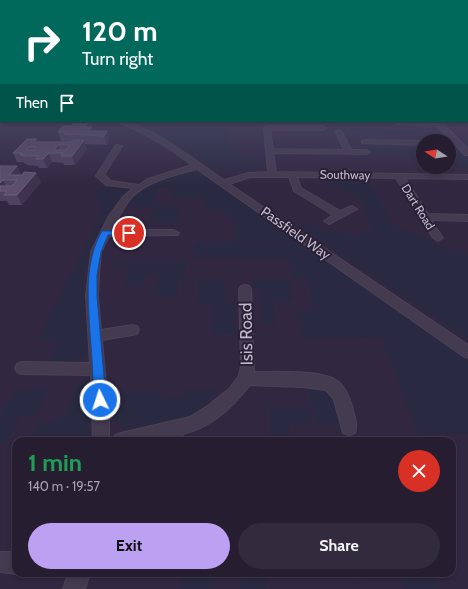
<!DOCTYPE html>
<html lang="en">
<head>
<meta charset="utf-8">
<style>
	body { margin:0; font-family:Cabin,sans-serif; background:#322a3d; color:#f1f3f6; height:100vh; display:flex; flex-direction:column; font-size:15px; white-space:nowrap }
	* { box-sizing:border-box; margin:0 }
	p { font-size:13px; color:#a4a2ab }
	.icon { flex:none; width:22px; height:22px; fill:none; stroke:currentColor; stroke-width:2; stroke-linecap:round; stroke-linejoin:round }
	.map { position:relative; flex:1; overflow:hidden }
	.details { position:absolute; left:12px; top:437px; width:444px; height:140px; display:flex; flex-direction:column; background:#261d31; border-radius:12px; box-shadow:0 2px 6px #0003,0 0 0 1px #423b4d }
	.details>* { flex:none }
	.guide { position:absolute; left:0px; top:0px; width:468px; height:122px; box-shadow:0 2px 6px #0003,0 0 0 1px #423b4d; background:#00695c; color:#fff; overflow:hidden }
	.needle { width:26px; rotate:282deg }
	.tools { position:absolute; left:416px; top:134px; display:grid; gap:8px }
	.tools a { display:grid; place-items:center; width:40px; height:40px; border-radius:50%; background:#261d31; box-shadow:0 2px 6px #0003,0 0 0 1px #423b4d; font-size:20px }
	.pin { position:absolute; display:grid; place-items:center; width:34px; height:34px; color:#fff; margin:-17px; border:2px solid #fff; border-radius:50%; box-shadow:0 1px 4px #0007 }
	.me { position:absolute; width:44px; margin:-22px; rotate:356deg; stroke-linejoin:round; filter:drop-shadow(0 0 3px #0008) }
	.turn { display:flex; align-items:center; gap:14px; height:84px; padding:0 16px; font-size:18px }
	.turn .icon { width:52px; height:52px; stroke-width:2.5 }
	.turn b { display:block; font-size:28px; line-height:34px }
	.then { display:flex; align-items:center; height:38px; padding:0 16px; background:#0003; gap:8px; font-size:15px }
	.round { display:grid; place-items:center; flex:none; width:42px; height:42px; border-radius:21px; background:#322a3d }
	.head { display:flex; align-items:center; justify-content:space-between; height:68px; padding:0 16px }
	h1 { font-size:24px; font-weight:800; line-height:30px; color:#1e9e55 }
	.cta { display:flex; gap:8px; margin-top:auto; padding:8px 16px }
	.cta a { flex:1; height:46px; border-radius:24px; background:#bca0f2; color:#111; font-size:16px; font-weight:800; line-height:46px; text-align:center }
	.cta a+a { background:#322a3d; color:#f1f3f6 }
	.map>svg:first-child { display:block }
	.green { fill:#292a42 }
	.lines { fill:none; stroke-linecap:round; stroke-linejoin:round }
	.minor-casing { stroke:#4b4257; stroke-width:2 }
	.major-casing { stroke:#4b4257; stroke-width:2 }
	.minor { fill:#443b51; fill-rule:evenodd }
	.major { fill:#635a71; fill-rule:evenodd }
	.wall { fill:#4f425f }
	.shaded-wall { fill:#3e324e }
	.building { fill:#5b4f6b; stroke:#6b5f7a; fill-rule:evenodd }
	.route { fill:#1a73e8; stroke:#114b97 }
	.labels { text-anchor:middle; stroke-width:4; stroke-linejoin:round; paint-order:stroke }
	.far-street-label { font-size:12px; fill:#c1b8cb; stroke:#292036 }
	.street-label { font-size:14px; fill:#c1b8cb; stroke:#292036 }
	.near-street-label { font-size:17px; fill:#c1b8cb; stroke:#292036 }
</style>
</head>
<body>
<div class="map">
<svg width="468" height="589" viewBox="0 0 468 589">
	<rect width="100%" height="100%" fill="#322741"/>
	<g class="green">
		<path d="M149 121H152L150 124H160L162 121H169L168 124 231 125 229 147 240 157H263L262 163 259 168C242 172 228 172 212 166L143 124Z"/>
		<path d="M336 121H373L369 122 379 131C392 130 414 127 426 134H371L370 132 334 131 325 130 324 128 339 127Z"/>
		<polygon points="382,144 400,144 405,151 423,151 423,156 373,155 368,148 384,149"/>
		<polygon points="449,151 461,151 468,158 468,170 458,159 451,159 449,157"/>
		<polygon points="188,171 197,171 301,242 234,242 234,218 227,212 206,212 203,198 171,198 173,187 158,188 152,207 129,205 135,194 146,187"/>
		<polygon points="319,178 365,178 380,201 394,226 452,251 468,252 468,339 296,225 301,223 358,237 372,227 364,207 358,198"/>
		<path d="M109 184 122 185 126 188V192C105 211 87 252 84 280 83 287 85 295 85 302 86 319 87 335 88 352 74 367 69 364 50 363L59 341H37L104 209 99 208V198L96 195V192L102 186Z"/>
		<polygon points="155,204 180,205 176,222 149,222"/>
		<polygon points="196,243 303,243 468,360 468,434 418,433 382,338 301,337 297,313 314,311 307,278 293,278 289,259 194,258"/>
		<polygon points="115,259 187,261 184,279 179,279 176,297 153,296 158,275 145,275 141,286 123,286 130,268 112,267"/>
		<polygon points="252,279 290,279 292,301 273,301 275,325 262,324 260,288 253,288"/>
		<polygon points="199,280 225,280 225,303 235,304 235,328 241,332 235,334 212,333 213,303 197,303"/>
		<polygon points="79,380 89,380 91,407 89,441 30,441 38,423 48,423 65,417"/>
		<path d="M308 386C333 393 335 399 341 423H316Z"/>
		<path d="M219 389C211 397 202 410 192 415 173 424 145 428 125 430L114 419V392L161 393 164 398H185L186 390Z"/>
		<polygon points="15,390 48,390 38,415 20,415 6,445 0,444 0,418"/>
		<polygon points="270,408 310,408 312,423 289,423 290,441 271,441"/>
		<polygon points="182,573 265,573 266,589 241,589 241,578 215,577 213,589 180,589"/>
		<polygon points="356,573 434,573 439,589 404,589 401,579 357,578"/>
	</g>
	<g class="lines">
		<g class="minor-casing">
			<g id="minor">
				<path d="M116 121C146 121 198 163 224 180L249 173 268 172 264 128 267 126H323L326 128 323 130H270L273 149 344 150 336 132 339 130 342 132 351 150H366L370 152 366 154 273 153 276 172 468 175V179L405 178 428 214 468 215V221L431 220 443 238 438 241 433 238 396 178 297 177 301 188 340 211 352 206 357 209 329 224 324 221 333 215 294 191 289 177H250L229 184 468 345V358L463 356 197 169C176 175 150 180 133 196 124 205 118 218 112 230H174L179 233 178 235 109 236 101 252 99 275 98 296 101 330 132 325 137 326 139 330 137 334 132 335 102 340 109 416V441H93L91 375 22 374 17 372 15 368 17 364 22 362 90 363 86 296 91 252 109 216 122 198 133 188 106 185 96 176 116 145 122 146 104 175 111 181 139 185 148 179 192 165 167 147 141 132Z"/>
				<polygon points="399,121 440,121 468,149 468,155 465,155 437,126 397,124 397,122"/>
				<polygon points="364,140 423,141 423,145 362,143 362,141"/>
				<path d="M245 285 249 286 251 289 254 372C275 372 319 370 336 380 345 385 349 398 352 406 354 415 358 424 355 433L349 435 343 433 334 400 326 390 303 387 250 385C233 407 210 428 183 434V441H167L166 438 156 441H113L115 435 121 433 190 417 209 405 229 389 239 376 241 366 239 289 241 286Z"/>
				<polygon points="0,552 16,552 16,573 17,573 16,574 0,572"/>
				<polygon points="68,573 90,573 85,589 63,589"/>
			</g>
		</g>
		<g class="major-casing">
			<polygon id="major" points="1,106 1,110 0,111 0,107"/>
		</g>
		<use href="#minor" class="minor"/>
		<use href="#major" class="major"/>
	</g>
	<g class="wall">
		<polygon points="93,127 92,129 92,131 107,131 109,140 107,145 85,144 87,149 75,165 64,165 63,163 52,162 47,168 39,168 38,166 27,165 27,164 25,164 24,162 17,162 13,153 38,142 67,142 66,141 61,141 58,132"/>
		<polygon points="0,167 41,182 22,205 9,205 7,201 0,201"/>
	</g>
	<g class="shaded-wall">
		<polygon points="89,121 91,121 93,127 92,129 93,136 89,135 84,127"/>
		<polygon points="107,131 109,140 107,145 104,136"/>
		<polygon points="84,140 87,149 75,165 72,156"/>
		<polygon points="58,145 61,153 54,150"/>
		<polygon points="49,153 52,162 47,168 43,159"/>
		<polygon points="17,166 22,176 9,175"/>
		<polygon points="36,173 41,182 22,205 17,195"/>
		<polygon points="3,180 8,190 0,191 0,183"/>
	</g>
	<g class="building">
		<polygon points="76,121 89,121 84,127 91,127 88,131 107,131 104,136 64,134 66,132 58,132 63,126 71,126"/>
		<path d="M27 139H37L34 142H72L74 140H84L72 156H61L63 153H49L43 159H36L38 156H23L25 155H20L22 153H13ZM58 145H70L66 150H54ZM29 147H36L34 150H26Z"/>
		<polygon points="0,166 17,166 9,175 22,175 24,172 36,173 17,195 4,195 7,191 0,191 0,186 12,186 17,180 3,180 0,183"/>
	</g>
	<linearGradient id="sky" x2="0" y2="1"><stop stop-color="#1c1524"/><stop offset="0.56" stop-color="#494765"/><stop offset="1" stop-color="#494765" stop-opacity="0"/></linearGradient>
	<rect width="468" height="186" fill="url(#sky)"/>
	<path class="route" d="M102 231H129L132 233 129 235H108L101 252 97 275V296L106 400 104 404 100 406 96 404 94 400C93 378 92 355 90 333 88 299 84 262 102 231Z"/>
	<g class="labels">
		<g class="far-street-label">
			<text transform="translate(345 175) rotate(1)" y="4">Southway</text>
			<text transform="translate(418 207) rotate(58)" y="4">Dart Road</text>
		</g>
		<g class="street-label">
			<text transform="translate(296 233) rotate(35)" y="5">Passfield Way</text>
		</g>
		<g class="near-street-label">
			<text transform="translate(246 334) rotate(-91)" y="6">Isis Road</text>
		</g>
	</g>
</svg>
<div class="tools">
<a><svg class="needle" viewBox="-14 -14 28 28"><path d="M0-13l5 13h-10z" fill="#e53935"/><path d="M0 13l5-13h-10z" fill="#a4a2ab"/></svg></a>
</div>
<div class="pin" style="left:129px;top:233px;background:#d93025"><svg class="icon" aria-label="arrive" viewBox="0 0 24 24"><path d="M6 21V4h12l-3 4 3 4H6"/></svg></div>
<svg class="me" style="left:100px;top:400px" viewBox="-20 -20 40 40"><circle r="17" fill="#1a73e8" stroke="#fff" stroke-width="3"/><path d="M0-11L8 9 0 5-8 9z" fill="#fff"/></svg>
<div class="guide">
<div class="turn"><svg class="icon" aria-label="right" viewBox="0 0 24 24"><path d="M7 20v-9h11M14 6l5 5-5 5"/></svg><div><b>120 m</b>Turn right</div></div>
<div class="then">Then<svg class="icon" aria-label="arrive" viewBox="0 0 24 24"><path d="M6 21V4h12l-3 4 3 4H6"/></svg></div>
</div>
<section class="details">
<div class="head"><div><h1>1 min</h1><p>140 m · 19:57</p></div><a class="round" style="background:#d93025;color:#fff"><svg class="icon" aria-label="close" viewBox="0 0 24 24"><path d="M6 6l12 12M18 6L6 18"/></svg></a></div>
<div class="cta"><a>Exit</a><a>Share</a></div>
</section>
</div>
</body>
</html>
